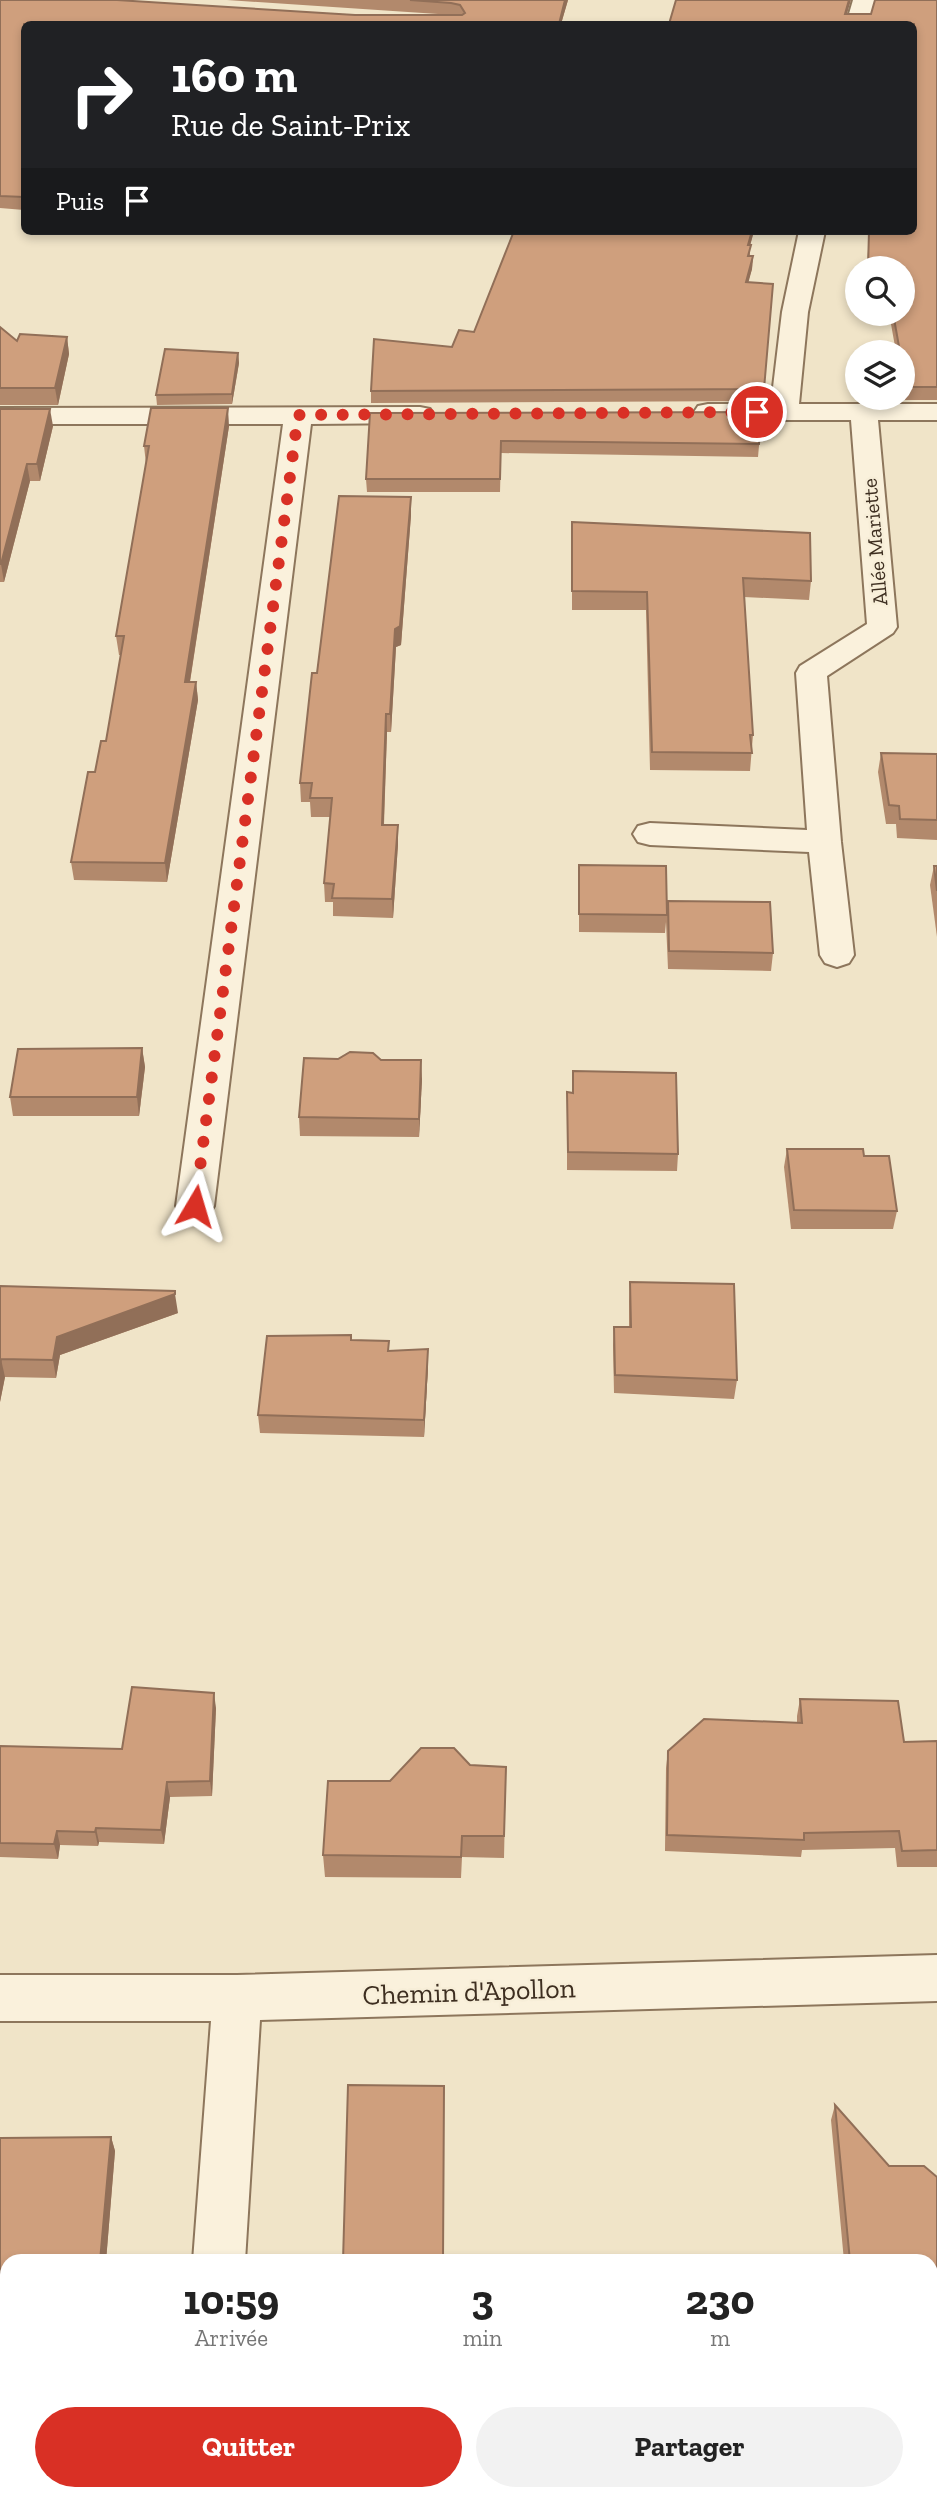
<!DOCTYPE html>
<html lang="fr">
<head>
<meta charset="utf-8">
<style>
	body { margin:0; font-family:"Zilla Slab",serif; background:#f2f2f2; color:#222; height:100vh; display:flex; flex-direction:column; font-size:26px; white-space:nowrap }
	* { box-sizing:border-box; margin:0 }
	p { font-size:23px; color:#767676 }
	.icon { flex:none; width:38px; height:38px; fill:none; stroke:currentColor; stroke-width:2; stroke-linecap:round; stroke-linejoin:round }
	.map { position:relative; flex:1; overflow:hidden }
	.drawer { position:absolute; left:0px; top:2254px; width:938px; height:247px; display:flex; flex-direction:column; background:#fff; border-radius:21px 21px 0 0; box-shadow:0 4px 10px #0003 }
	.drawer>* { flex:none }
	.top-card { position:absolute; left:21px; top:21px; width:896px; height:214px; border-radius:10px; box-shadow:0 4px 10px #0003; background:#202124; color:#fff; overflow:hidden }
	.tools { position:absolute; left:845px; top:256px; display:grid; gap:14px }
	.tools a { display:grid; place-items:center; width:70px; height:70px; border-radius:50%; background:#fff; box-shadow:0 4px 10px #0003; font-size:35px }
	.pin { position:absolute; display:grid; place-items:center; width:60px; height:60px; color:#fff; margin:-30px; border:4px solid #fff; border-radius:50%; box-shadow:0 2px 7px #0007 }
	.me { position:absolute; width:77px; margin:-38px; rotate:7deg; stroke-linejoin:round; filter:drop-shadow(0 0 5px #0008) }
	.turn { display:flex; align-items:center; gap:24px; height:147px; padding:0 35px; font-size:32px }
	.turn .icon { width:91px; height:91px; stroke-width:2.5 }
	.turn b { display:block; font-size:49px; line-height:60px }
	.then { display:flex; align-items:center; height:66px; padding:0 35px; background:#0003; gap:14px; font-size:26px }
	.eta { display:flex; justify-content:space-evenly; align-items:center; height:119px; text-align:center }
	.eta b { font-size:42px; font-weight:700; line-height:49px }
	.primary-button { display:flex; gap:14px; margin-top:auto; padding:14px 35px }
	.primary-button a { flex:1; height:80px; border-radius:42px; background:#d93025; color:#fff; font-size:28px; font-weight:700; line-height:80px; text-align:center }
	.primary-button a+a { background:#f2f2f2; color:#222 }
	.map>svg:first-child { display:block }
	.lines { fill:none; stroke-linecap:round; stroke-linejoin:round }
	.street-casing { stroke:#8d765c; stroke-width:4 }
	.street { fill:#faf1dc; fill-rule:evenodd }
	.wall { fill:#b2896c }
	.shaded-wall { fill:#916f58 }
	.building { fill:#cf9f7d; stroke:#916f58; stroke-width:2 }
	.route { stroke:#d93025; stroke-width:12; stroke-dasharray:0 21.6 }
	.labels { text-anchor:middle; stroke-width:5; stroke-linejoin:round; paint-order:stroke }
	.far-street-label { font-size:21px; fill:#3d2e20; stroke:#f7eed8 }
	.near-street-label { font-size:28px; fill:#3d2e20; stroke:#f7eed8 }
</style>
</head>
<body>
<div class="map">
<svg width="937" height="2500" viewBox="0 0 937 2500">
	<rect width="100%" height="100%" fill="#f0e4c8"/>
	<g class="lines">
		<g class="street-casing">
			<g id="street">
				<polygon points="853,0 875,0 868,24 846,24"/>
				<polygon points="799,231 825,231 808,312 799,404 937,404 937,420 878,420 897,627 893,633 827,676 841,842 854,955 849,963 837,967 825,963 820,955 809,852 650,845 638,842 633,834 638,826 650,823 807,830 796,673 800,666 867,624 851,420 708,420 698,418 694,412 698,406 708,404 771,404 782,312"/>
				<polygon points="420,407 430,409 434,415 430,421 420,423 311,424 214,1206 208,1216 195,1220 182,1216 176,1206 283,424 0,424 0,408"/>
				<polygon points="937,1955 937,2001 260,2020 245,2261 193,2261 211,2021 0,2021 0,1975 237,1975"/>
				<rect x="175" y="2494" width="54" height="6"/>
			</g>
		</g>
		<use href="#street" class="street"/>
	</g>
	<g class="wall">
		<polygon points="0,0 355,15 453,15 227,0 568,0 561,24 24,24 24,210 0,208"/>
		<polygon points="937,0 937,400 905,400 903,391 903,352 896,352 889,313 903,313 903,268 867,268 869,231 914,231 847,14 871,14"/>
		<polygon points="514,231 754,231 750,245 750,256 753,256 752,269 748,282 773,284 763,401 371,403 371,391 452,347 474,332"/>
		<polygon points="0,327 17,341 67,337 69,354 58,405 0,405"/>
		<polygon points="238,353 239,363 232,404 157,405 156,395"/>
		<polygon points="0,409 53,426 40,481 30,481 4,582 0,582"/>
		<polygon points="762,412 758,457 501,453 500,492 367,492 366,479 370,413"/>
		<polygon points="229,426 190,682 196,682 198,700 167,882 74,880 71,862 95,772 106,741 121,655 119,655 116,636 146,464 144,446"/>
		<polygon points="411,497 411,515 401,645 396,647 391,732 387,732 384,825 398,844 393,918 333,916 333,902 325,902 324,883 330,817 311,817 310,802 301,802 300,783 317,673"/>
		<polygon points="572,522 811,581 809,600 744,597 753,735 750,771 650,770 646,610 572,610"/>
		<polygon points="881,753 937,754 937,840 897,838 896,824 886,824 878,772"/>
		<polygon points="579,865 667,912 668,901 773,953 771,971 668,969 666,922 665,933 579,932"/>
		<polygon points="934,866 937,866 937,937 930,885"/>
		<polygon points="142,1048 145,1067 139,1116 13,1116 10,1097"/>
		<polygon points="573,1071 678,1154 677,1171 567,1170 567,1092 572,1092"/>
		<polygon points="422,1079 419,1137 300,1136 299,1117"/>
		<polygon points="787,1149 864,1156 897,1211 893,1229 791,1229 784,1167"/>
		<polygon points="630,1282 737,1380 734,1399 614,1393 613,1345 614,1327 629,1327 629,1301"/>
		<polygon points="0,1286 178,1313 60,1355 56,1378 5,1377 0,1402"/>
		<polygon points="351,1340 389,1351 428,1367 424,1437 260,1433 258,1415"/>
		<polygon points="800,1699 904,1742 937,1741 937,1867 897,1867 895,1848 802,1850 801,1857 665,1851 666,1768 668,1751 797,1723 797,1716"/>
		<polygon points="216,1708 212,1796 170,1797 164,1844 99,1842 98,1846 60,1845 58,1859 0,1857 0,1746 122,1749"/>
		<polygon points="470,1765 506,1767 504,1858 462,1857 461,1878 325,1877 323,1855 390,1781"/>
		<polygon points="835,2105 889,2166 937,2177 937,2331 931,2331 931,2261 844,2261 831,2120"/>
		<polygon points="111,2137 115,2151 106,2261 7,2261 7,2296 0,2296 0,2138"/>
	</g>
	<g class="shaded-wall">
		<polygon points="565,0 568,0 561,24 559,24"/>
		<polygon points="849,0 851,0 844,24 845,14"/>
		<polygon points="752,231 754,231 747,257 748,245"/>
		<polygon points="753,256 752,269 745,295 746,282"/>
		<polygon points="67,337 69,354 58,405 55,388"/>
		<polygon points="238,353 239,363 232,404 232,394"/>
		<polygon points="228,408 229,426 187,700 185,682"/>
		<polygon points="50,409 53,426 40,481 37,464"/>
		<polygon points="27,464 30,481 4,582 1,564"/>
		<polygon points="411,497 411,515 401,645 396,647 391,732 390,714 395,629"/>
		<polygon points="196,682 198,700 167,882 165,863"/>
		<polygon points="386,714 387,732 383,844 382,825"/>
		<polygon points="398,825 398,844 393,918 392,899"/>
		<polygon points="142,1048 145,1067 139,1116 137,1097"/>
		<polygon points="421,1060 422,1079 419,1137 419,1119"/>
		<polygon points="175,1294 178,1313 60,1355 56,1378 53,1360 57,1337"/>
		<polygon points="428,1349 428,1367 424,1437 424,1420"/>
		<polygon points="1,1359 5,1377 0,1402 0,1364"/>
		<polygon points="214,1693 216,1708 212,1796 210,1781"/>
		<polygon points="167,1782 170,1797 164,1844 161,1830"/>
		<polygon points="96,1828 99,1842 98,1846 95,1832"/>
		<polygon points="57,1831 60,1845 58,1859 54,1844"/>
		<polygon points="111,2137 115,2151 106,2261 100,2261"/>
		<rect x="60" y="2494" width="6" height="6"/>
	</g>
	<g class="building">
		<polygon points="0,0 117,0 355,15 462,15 465,13 460,5 451,3 410,0 565,0 559,24 24,24 24,197 0,196"/>
		<polygon points="676,0 849,0 845,14 871,14 875,0 937,0 937,387 906,387 903,369 903,352 900,352 893,313 903,313 903,268 868,268 869,231 914,231 914,24 669,24"/>
		<polygon points="514,231 752,231 748,245 751,245 748,256 753,256 746,282 773,284 764,389 371,391 374,339 452,347 459,330 474,332"/>
		<polygon points="0,327 17,341 20,334 67,337 55,388 0,388"/>
		<polygon points="165,349 238,353 232,394 156,395"/>
		<polygon points="151,408 228,408 185,682 196,682 165,863 71,862 88,772 95,772 101,741 106,741 124,636 116,636 149,446 144,446"/>
		<polygon points="0,409 50,409 37,464 27,464 1,564 0,564"/>
		<polygon points="762,412 759,444 501,441 500,479 366,479 370,413"/>
		<polygon points="339,496 411,497 400,626 395,629 390,714 386,714 382,825 398,825 392,899 332,898 334,884 324,883 332,798 310,798 312,783 300,783 312,673 317,673"/>
		<polygon points="572,522 810,533 811,581 743,578 753,735 750,735 752,753 652,752 647,592 572,591"/>
		<polygon points="881,753 937,754 937,820 900,819 899,806 889,805"/>
		<polygon points="579,865 666,866 667,915 579,914"/>
		<polygon points="934,866 937,866 937,891"/>
		<polygon points="668,901 770,902 773,953 669,951"/>
		<polygon points="142,1048 137,1097 10,1097 18,1049"/>
		<polygon points="350,1052 373,1053 381,1060 421,1060 419,1119 299,1117 304,1058 338,1059"/>
		<polygon points="573,1071 676,1073 678,1154 568,1152 567,1092 573,1093"/>
		<polygon points="787,1149 863,1149 864,1156 889,1156 897,1211 794,1210"/>
		<polygon points="630,1282 734,1284 737,1380 615,1375 614,1327 631,1327"/>
		<polygon points="0,1286 175,1291 175,1294 57,1337 53,1360 1,1359 0,1364"/>
		<polygon points="351,1335 351,1340 389,1341 388,1351 428,1349 424,1420 258,1415 267,1336"/>
		<polygon points="132,1687 214,1693 210,1781 167,1782 161,1830 96,1828 95,1832 57,1831 54,1844 0,1843 0,1746 122,1749"/>
		<polygon points="800,1699 898,1701 904,1742 937,1741 937,1850 902,1851 899,1831 804,1833 804,1840 667,1835 668,1751 704,1719 802,1723"/>
		<polygon points="421,1748 454,1748 470,1765 506,1767 504,1836 462,1836 461,1857 323,1855 328,1781 390,1781"/>
		<polygon points="348,2085 444,2086 443,2261 343,2261"/>
		<polygon points="835,2105 889,2166 924,2166 937,2177 937,2318 931,2318 931,2261 850,2261"/>
		<polygon points="111,2137 100,2261 7,2261 7,2282 0,2282 0,2138"/>
		<polygon points="0,2461 7,2461 7,2494 60,2494 60,2500 0,2500"/>
		<polygon points="300,2494 431,2494 431,2500 299,2500"/>
		<polygon points="769,2494 871,2494 872,2500 769,2500"/>
	</g>
	<g class="lines">
		<polyline class="route" points="195,1206 298,415 757,412"/>
	</g>
	<g class="labels">
		<g class="far-street-label">
			<text transform="translate(875 542) rotate(-95)" y="7">Allée Mariette</text>
		</g>
		<g class="near-street-label">
			<text transform="translate(469 1991) rotate(-2)" y="10">Chemin d'Apollon</text>
		</g>
	</g>
</svg>
<div class="tools">
<a><svg class="icon" aria-label="search" viewBox="0 0 24 24"><circle cx="10" cy="10" r="6"/><path d="M15 15l6 6"/></svg></a>
<a><svg class="icon" aria-label="layers" viewBox="0 0 24 24"><path d="M12 4l9 5-9 5-9-5zM3 14l9 5 9-5"/></svg></a>
</div>
<div class="pin" style="left:757px;top:412px;background:#d93025"><svg class="icon" aria-label="arrive" viewBox="0 0 24 24"><path d="M6 21V4h12l-3 4 3 4H6"/></svg></div>
<svg class="me" style="left:195px;top:1206px" viewBox="-20 -20 40 40"><path d="M0-17L14 15 0 8-14 15z" fill="#d93025" stroke="#fff" stroke-width="4"/></svg>
<div class="top-card">
<div class="turn"><svg class="icon" aria-label="right" viewBox="0 0 24 24"><path d="M7 20v-9h11M14 6l5 5-5 5"/></svg><div><b>160 m</b>Rue de Saint-Prix</div></div>
<div class="then">Puis<svg class="icon" aria-label="arrive" viewBox="0 0 24 24"><path d="M6 21V4h12l-3 4 3 4H6"/></svg></div>
</div>
<section class="drawer">
<div class="eta">
<div><b>10:59</b><p>Arrivée</p></div>
<div><b>3</b><p>min</p></div>
<div><b>230</b><p>m</p></div>
</div>
<div class="primary-button"><a>Quitter</a><a>Partager</a></div>
</section>
</div>
</body>
</html>
